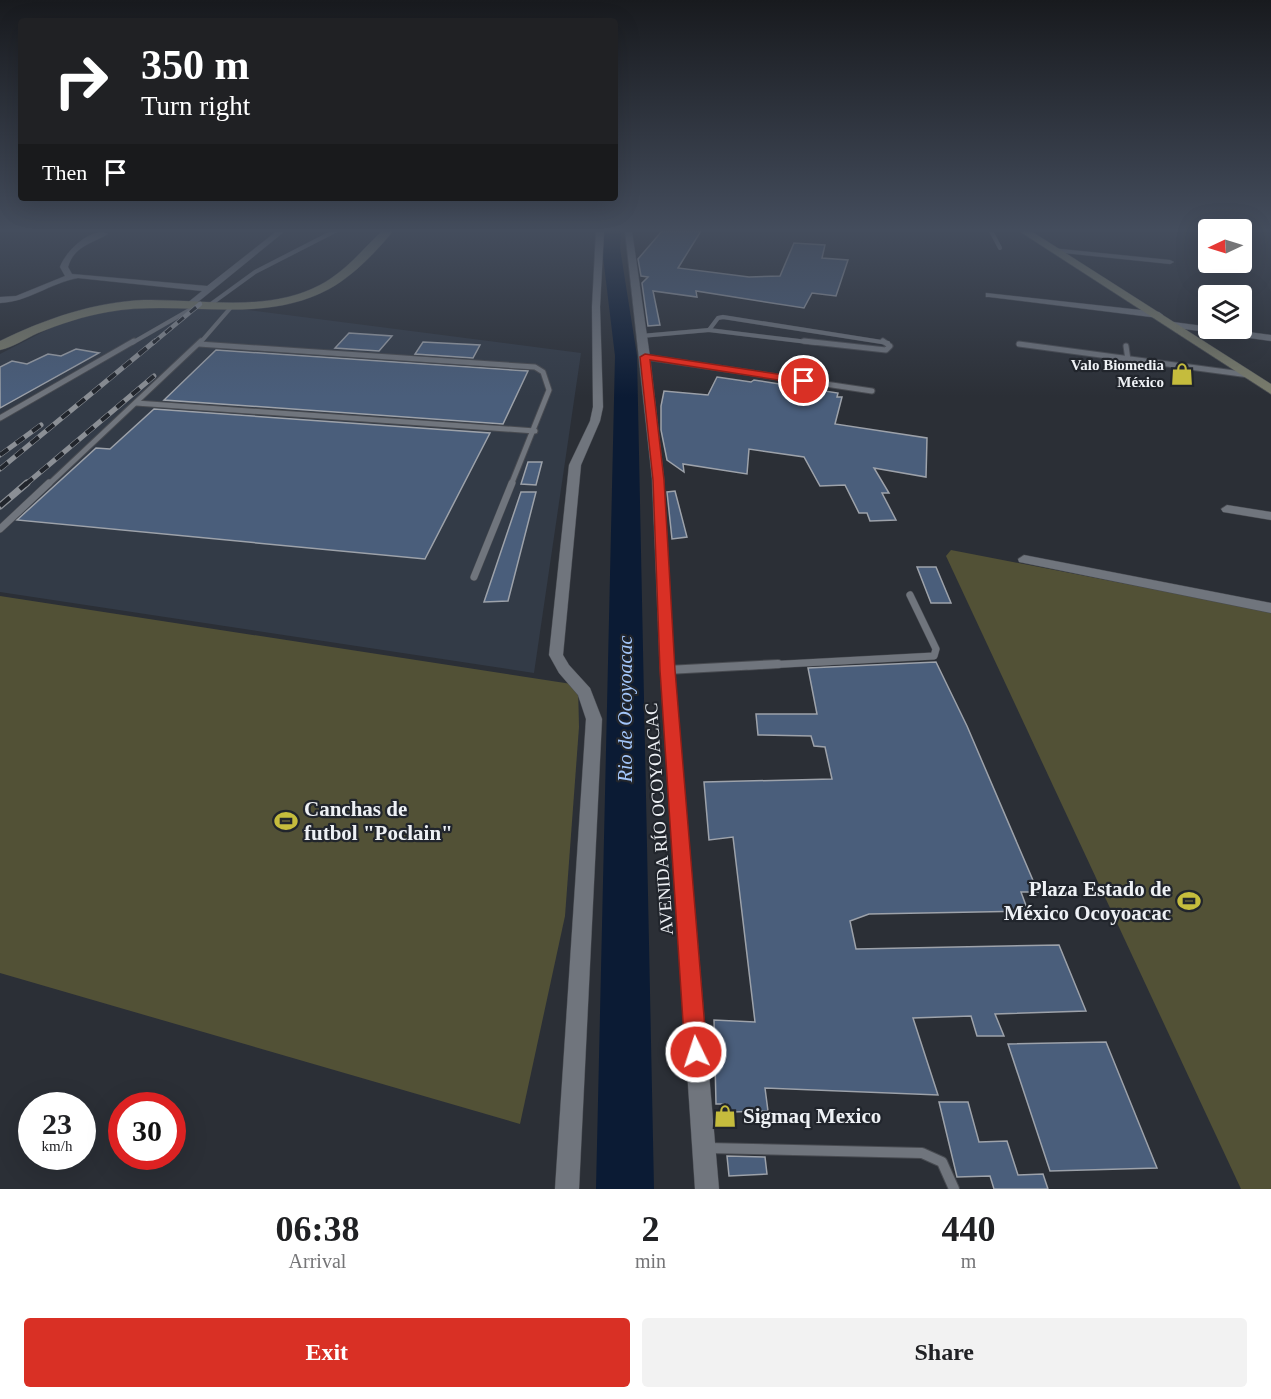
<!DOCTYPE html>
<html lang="en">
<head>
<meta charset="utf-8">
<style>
	body { margin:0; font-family:"Times New Roman",serif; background:#f2f2f2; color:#202124; height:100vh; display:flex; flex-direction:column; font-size:22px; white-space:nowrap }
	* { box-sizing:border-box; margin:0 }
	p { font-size:20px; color:#757577 }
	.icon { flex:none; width:33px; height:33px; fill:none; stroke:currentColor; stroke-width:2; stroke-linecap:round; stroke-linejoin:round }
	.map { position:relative; height:1189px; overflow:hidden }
	.side { display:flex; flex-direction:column; background:#fff; flex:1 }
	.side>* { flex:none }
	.banner { position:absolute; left:18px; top:18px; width:600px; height:183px; border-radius:6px; box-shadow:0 6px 24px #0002; background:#202124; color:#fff; overflow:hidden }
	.needle { width:39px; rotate:266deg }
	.fabs { position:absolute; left:1198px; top:219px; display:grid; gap:12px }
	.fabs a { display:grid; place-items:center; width:54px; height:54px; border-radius:6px; background:#fff; box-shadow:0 6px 24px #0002; font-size:30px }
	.speed { position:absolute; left:18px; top:1092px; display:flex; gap:12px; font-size:30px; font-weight:700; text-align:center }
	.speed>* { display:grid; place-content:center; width:78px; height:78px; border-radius:50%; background:#fff; box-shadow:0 6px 24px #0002; line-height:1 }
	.speed small { font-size:15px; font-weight:400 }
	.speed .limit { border:9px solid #d22; background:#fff; color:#111 }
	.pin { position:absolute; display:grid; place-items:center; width:51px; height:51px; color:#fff; margin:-26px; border:3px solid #fff; border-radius:50%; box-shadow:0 2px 6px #0007 }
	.me { position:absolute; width:66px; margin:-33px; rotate:356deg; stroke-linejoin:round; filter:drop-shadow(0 0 4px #0008) }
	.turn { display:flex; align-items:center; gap:21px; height:126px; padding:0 24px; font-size:27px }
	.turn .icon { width:78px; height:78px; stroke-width:2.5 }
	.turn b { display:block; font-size:42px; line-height:51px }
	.then { display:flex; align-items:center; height:57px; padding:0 24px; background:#0003; gap:12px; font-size:22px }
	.eta { display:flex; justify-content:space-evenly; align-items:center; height:102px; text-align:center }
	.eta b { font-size:36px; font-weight:600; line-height:42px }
	.button { display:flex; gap:12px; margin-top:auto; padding:12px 24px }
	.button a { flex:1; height:69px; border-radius:6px; background:#d93025; color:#fff; font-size:24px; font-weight:600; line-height:69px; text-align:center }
	.button a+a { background:#f2f2f2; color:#202124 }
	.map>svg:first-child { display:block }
	.built { fill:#333b47 }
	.green { fill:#525136 }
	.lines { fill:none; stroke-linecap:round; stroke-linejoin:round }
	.river { fill:#0b1b34; fill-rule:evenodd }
	.building { fill:#4a5e7b; stroke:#9da2aa; stroke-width:1.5 }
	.service-far4-casing { stroke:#484b51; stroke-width:4.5 }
	.service-far3-casing { stroke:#484b51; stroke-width:7 }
	.service-far2-casing { stroke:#484b51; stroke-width:8 }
	.service-far1-casing { stroke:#484b51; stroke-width:10 }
	.service-casing { stroke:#484b51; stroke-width:12 }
	.minor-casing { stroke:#484b51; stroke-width:1 }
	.secondary-casing { stroke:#484b51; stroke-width:1 }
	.service-far4 { stroke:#70757d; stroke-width:4 }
	.service-far3 { stroke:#70757d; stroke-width:5 }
	.service-far2 { stroke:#70757d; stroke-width:7 }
	.service-far1 { stroke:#70757d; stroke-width:8 }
	.service { stroke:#70757d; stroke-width:10 }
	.minor { fill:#70757d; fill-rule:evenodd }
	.secondary { fill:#7a7c6c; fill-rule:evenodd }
	.rail-far2-casing { stroke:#8b8f95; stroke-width:4.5 }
	.rail-far1-casing { stroke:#8b8f95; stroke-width:5 }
	.rail-casing { stroke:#8b8f95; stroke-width:7 }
	.rail-far2 { stroke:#21252c; stroke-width:3; stroke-dasharray:8; stroke-linecap:butt }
	.rail-far1 { stroke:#21252c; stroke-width:4; stroke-dasharray:10; stroke-linecap:butt }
	.rail { stroke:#21252c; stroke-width:4.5; stroke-dasharray:13; stroke-linecap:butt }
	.route { fill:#d93025; stroke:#8d1f18; stroke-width:1.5 }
	.labels { text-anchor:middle; stroke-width:4.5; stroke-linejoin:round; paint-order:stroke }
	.far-poi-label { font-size:15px; font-weight:bold; fill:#eef1f5; stroke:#21252c; text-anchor:end }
	.street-label { font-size:18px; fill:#eef1f5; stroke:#21252c }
	.water-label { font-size:20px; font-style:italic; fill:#a3c6fa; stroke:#21252c }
	.near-poi-label { font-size:21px; font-weight:bold; fill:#eef1f5; stroke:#21252c; text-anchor:start }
</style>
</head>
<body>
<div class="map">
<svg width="1271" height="1189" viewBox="0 0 1271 1189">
	<rect width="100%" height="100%" fill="#2b2f36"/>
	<polygon class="built" points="169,307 248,310 581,353 534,673 0,592 0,354 66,320 119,309"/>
	<g class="green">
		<polygon points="951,550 1271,612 1271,1189 1241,1189 946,556"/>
		<polygon points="0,596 578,685 579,727 565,916 520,1124 0,973"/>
	</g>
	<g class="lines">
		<polygon class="river" points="603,231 621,231 620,248 637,356 654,1189 596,1189 615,356 602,248"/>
	</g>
	<g class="building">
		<polygon points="662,231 701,231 678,268 749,277 780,276 794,243 825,245 822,258 848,260 836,296 812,293 804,308 696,291 697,297 653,291 660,325 648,326 642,283 648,277 641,276 638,259"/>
		<polygon points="349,333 392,336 379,351 335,348"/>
		<polygon points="423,342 480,345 473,358 415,354"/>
		<polygon points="76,349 99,353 0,408 0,367 12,361 27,364 48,354 61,356"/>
		<polygon points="216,350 528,371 503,424 164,400"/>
		<polygon points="717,377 751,382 754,380 838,393 837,397 842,397 835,424 927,438 926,477 874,468 889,493 882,493 896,520 870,521 867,513 859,513 845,485 820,486 804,457 749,449 747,474 683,464 684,472 667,460 661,430 661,406 664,391 708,395"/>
		<polygon points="154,409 490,433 425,559 17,520 96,448 110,449"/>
		<polygon points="528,462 542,462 536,485 521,484"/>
		<polygon points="675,491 687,537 672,539 667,492"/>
		<polygon points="521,492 536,492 508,601 484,602"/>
		<polygon points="917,567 936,567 951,603 931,603"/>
		<polygon points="936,662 967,726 1038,892 1021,892 1028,911 869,914 850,921 856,949 1059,945 1086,1011 995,1014 1004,1036 977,1036 971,1016 913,1018 938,1095 765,1088 768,1111 732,1112 726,1104 716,1104 714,1020 755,1022 733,837 709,840 704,782 832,779 825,747 814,746 811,736 758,735 756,714 817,714 808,668"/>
		<polygon points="1106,1042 1157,1168 1050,1171 1008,1044"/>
		<polygon points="939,1102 968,1102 979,1142 1007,1141 1018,1175 1043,1174 1048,1189 994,1189 990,1176 957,1177"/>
		<polygon points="727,1156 765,1157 767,1174 729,1176"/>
	</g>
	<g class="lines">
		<g class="service-far4-casing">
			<g id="service-far4">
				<polyline points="991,231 1000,248"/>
				<polyline points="211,304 255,272 335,231"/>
				<polyline points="709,330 816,343"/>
				<polyline points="709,330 718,318 723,317 888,343"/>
				<polyline points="641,336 709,330"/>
				<polyline points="132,343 198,305"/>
				<polyline points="200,343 233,305"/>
			</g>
		</g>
		<g class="service-far3-casing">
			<g id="service-far3">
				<polyline points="804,341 886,350 890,346 883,341"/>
				<polyline points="199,344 535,367 543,372 549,390 511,485"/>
				<polyline points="1019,344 1249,375"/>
				<polyline points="1126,346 1128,360"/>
				<polyline points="645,357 872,391"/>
				<polyline points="136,403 535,431"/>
				<polyline points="0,418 134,341"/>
				<polyline points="48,485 201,341"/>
			</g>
		</g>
		<g class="service-far2-casing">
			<g id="service-far2">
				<polyline points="0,529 49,483"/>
				<polyline points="474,577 512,483"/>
				<polyline points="749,666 934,656 936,649 910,595"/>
			</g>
		</g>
		<g class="service-far1-casing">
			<polyline id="service-far1" points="667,670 778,664"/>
		</g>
		<g class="service-casing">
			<polyline id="service" points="708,1148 922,1153 942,1162 954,1189"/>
		</g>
		<g class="minor-casing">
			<g id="minor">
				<path d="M277 231H285L193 306 186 304 202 291 78 278C50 283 28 302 0 303V297L16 296 65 276 60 267C65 252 91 226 108 234 91 244 74 246 68 267L72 274 207 286Z"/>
				<polygon points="596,231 604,231 600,307 603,407 600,421 581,465 563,655 569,665 590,688 602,719 579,1189 555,1189 586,719 578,695 559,673 549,655 569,465 590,421 593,407 592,307"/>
				<polygon points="625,231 632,231 650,357 664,479 674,670 719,1189 695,1189 660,670 652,479"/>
				<polygon points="1051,248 1170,260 1174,262 1170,264 1054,252 1050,250"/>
				<polygon points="986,293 1159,312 1163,315 1159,318 989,297 986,297"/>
				<polygon points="1173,322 1271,335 1271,341 1170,327 1170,323"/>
				<polygon points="1227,505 1271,512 1271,520 1223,512 1221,509"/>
				<polygon points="1024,555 1271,603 1271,613 1019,562 1018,559"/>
			</g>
		</g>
		<g class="secondary-casing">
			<g id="secondary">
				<path d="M382 231H393C376 252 353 276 329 289 261 326 180 299 108 312 84 316 60 324 38 333 25 339 13 347 0 350V341C45 319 94 302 144 300 202 299 267 313 320 285 345 272 363 249 382 231Z"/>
				<polygon points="1019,231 1031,231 1271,384 1271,394"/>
			</g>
		</g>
		<use href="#service-far4" class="service-far4"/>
		<use href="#service-far3" class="service-far3"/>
		<use href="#service-far2" class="service-far2"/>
		<use href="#service-far1" class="service-far1"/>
		<use href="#service" class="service"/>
		<use href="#minor" class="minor"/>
		<use href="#secondary" class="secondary"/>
		<g class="rail-far2-casing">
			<polyline id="rail-far2" points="153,343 200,304"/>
		</g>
		<g class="rail-far1-casing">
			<g id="rail-far1">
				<polyline points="0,455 41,425"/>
				<polyline points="0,469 155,341"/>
				<polyline points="25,485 154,376"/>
			</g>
		</g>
		<g class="rail-casing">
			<polyline id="rail" points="0,506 27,483"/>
		</g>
		<use href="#rail-far2" class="rail-far2"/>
		<use href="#rail-far1" class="rail-far1"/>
		<use href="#rail" class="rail"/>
	</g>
	<linearGradient id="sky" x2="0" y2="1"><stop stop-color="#181a1e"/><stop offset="0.58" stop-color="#444d5d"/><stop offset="1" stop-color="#444d5d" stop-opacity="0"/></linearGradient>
	<rect width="1271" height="397" fill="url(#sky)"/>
	<polygon class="route" points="645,354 804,378 808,381 804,384 650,360 664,480 675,670 707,1052 704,1060 696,1063 689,1060 685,1052 660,670 653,480 640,357"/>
	<defs>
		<g id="shop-bare" transform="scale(1.8)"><path d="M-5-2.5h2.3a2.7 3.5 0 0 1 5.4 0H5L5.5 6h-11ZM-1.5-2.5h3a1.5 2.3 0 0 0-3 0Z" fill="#c5bc3d" stroke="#21252c" stroke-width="2.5" paint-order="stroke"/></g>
		<g id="stadium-bare" transform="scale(1.8)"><path d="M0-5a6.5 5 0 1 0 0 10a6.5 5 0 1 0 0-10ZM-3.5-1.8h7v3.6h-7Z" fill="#c5bc3d" stroke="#21252c" stroke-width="2.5" paint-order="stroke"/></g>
	</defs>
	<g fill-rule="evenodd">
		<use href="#shop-bare" x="1182" y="374"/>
		<use href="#stadium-bare" x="286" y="821"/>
		<use href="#stadium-bare" x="1189" y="901"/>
		<use href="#shop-bare" x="725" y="1116"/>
	</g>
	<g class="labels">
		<g class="far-poi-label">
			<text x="1164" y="370">Valo Biomedia<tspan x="1164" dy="17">México</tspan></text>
		</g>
		<g class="street-label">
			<text transform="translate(659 819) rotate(-94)" y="6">AVENIDA RÍO OCOYOACAC</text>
		</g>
		<g class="water-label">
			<text transform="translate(625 709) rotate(-90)" y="7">Rio de Ocoyoacac</text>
		</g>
		<g class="near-poi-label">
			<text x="304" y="816">Canchas de<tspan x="304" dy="24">futbol "Poclain"</tspan></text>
			<text x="1171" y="896" text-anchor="end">Plaza Estado de<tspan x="1171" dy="24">México Ocoyoacac</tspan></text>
			<text x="743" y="1123">Sigmaq Mexico</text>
		</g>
	</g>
</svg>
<div class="fabs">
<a><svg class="needle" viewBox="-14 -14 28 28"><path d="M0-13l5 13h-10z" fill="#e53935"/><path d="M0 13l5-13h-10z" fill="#757577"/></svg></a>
<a><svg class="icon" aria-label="layers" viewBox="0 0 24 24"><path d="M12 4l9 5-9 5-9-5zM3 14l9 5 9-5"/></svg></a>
</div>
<div class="speed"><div>23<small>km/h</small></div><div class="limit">30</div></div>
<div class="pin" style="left:804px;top:381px;background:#d93025"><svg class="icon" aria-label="arrive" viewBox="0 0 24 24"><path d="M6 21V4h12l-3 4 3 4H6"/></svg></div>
<svg class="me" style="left:696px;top:1052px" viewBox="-20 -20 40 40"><circle r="17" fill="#d93025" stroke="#fff" stroke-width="3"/><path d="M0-11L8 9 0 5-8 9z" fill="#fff"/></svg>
<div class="banner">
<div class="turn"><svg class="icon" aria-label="right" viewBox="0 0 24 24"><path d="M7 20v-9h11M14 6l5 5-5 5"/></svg><div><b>350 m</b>Turn right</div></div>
<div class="then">Then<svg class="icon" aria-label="arrive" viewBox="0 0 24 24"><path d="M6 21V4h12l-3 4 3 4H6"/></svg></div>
</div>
</div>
<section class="side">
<div class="eta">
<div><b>06:38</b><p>Arrival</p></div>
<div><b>2</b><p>min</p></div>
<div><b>440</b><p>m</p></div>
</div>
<div class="button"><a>Exit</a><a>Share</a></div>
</section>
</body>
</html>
